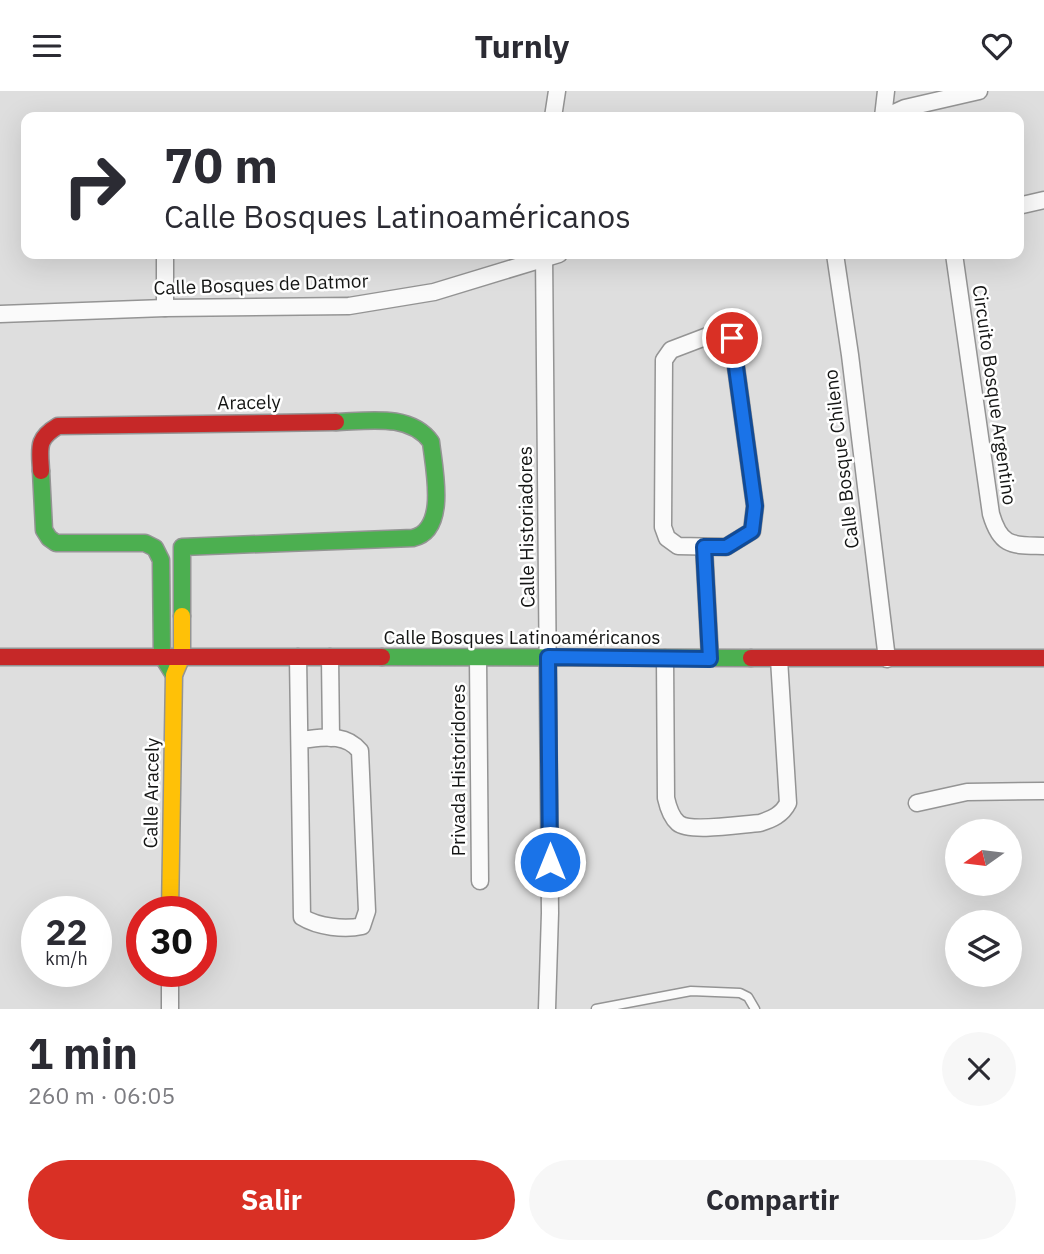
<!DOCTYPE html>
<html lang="es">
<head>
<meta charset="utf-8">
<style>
	body { margin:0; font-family:"IBM Plex Sans",sans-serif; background:#f7f7f7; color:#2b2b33; height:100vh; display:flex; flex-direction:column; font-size:26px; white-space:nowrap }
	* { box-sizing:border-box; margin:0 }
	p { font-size:23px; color:#7c7c81 }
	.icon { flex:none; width:38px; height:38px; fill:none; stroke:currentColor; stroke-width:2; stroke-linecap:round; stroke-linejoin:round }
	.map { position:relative; height:918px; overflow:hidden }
	.panel { display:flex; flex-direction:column; background:#fff; flex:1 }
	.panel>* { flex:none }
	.guide { position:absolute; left:21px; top:21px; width:1003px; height:147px; border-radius:14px; box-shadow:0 7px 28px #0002; background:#fff; color:#2b2b33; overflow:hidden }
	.needle { width:46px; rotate:256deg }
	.controls { position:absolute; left:945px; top:728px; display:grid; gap:14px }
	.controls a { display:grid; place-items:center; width:77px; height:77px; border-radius:50%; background:#fff; box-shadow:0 7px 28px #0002; font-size:35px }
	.speed { position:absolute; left:21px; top:805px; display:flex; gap:14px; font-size:35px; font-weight:700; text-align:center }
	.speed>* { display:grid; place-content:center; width:91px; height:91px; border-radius:50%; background:#fff; box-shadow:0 7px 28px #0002; line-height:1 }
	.speed small { font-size:18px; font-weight:400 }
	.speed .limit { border:10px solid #d22; background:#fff; color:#111 }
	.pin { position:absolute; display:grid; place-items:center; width:60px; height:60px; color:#fff; margin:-30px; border:4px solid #fff; border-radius:50%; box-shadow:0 2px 7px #0007 }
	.me { position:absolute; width:77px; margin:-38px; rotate:0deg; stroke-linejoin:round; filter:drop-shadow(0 0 5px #0008) }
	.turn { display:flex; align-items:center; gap:24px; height:147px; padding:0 28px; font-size:32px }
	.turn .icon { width:91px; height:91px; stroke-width:2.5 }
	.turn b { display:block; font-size:49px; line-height:60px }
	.round { display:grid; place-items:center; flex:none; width:74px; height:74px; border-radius:37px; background:#f7f7f7 }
	.summary { display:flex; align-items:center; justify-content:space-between; height:119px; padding:0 28px }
	h1 { font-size:42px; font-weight:800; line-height:52px }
	.action { display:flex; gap:14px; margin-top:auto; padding:14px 28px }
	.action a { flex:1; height:80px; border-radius:42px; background:#d93025; color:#fff; font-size:28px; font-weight:800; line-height:80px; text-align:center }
	.action a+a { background:#f7f7f7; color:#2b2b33 }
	header { display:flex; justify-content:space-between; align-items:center; height:91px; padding:0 28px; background:#fff; font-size:32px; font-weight:800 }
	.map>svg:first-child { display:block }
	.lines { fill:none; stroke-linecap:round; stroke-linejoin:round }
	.lane-casing { stroke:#949494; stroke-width:11 }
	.street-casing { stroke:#949494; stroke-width:19 }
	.fast-casing { stroke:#949494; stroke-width:19 }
	.slow-casing { stroke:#949494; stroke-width:19 }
	.jam-casing { stroke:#949494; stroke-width:19 }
	.lane { stroke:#fafafa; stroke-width:8 }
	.street { stroke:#fafafa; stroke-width:16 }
	.fast { stroke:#4caf50; stroke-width:16 }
	.slow { stroke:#ffc107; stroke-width:16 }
	.jam { stroke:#c62828; stroke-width:16 }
	.route-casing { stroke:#114b97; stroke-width:18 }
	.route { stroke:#1a73e8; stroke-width:12 }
	.labels { text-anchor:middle; stroke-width:5; stroke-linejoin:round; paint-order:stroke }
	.street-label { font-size:19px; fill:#141514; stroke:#fff }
</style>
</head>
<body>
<header><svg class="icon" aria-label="menu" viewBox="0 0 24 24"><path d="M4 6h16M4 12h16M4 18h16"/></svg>Turnly<svg class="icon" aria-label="heart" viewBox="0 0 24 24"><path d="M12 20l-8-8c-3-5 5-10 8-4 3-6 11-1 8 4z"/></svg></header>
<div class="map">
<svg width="1044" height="918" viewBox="0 0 1044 918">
	<rect width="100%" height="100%" fill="#dedede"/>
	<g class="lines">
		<g class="lane-casing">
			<polyline id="lane" points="596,918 691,900 740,902 748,906 755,918"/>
		</g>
		<g class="street-casing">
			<g id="street">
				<polyline points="553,26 557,0"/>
				<polyline points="883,26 886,0"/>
				<polyline points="885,26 905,17 979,0"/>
				<polyline points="1018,115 1044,109"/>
				<polyline points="544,163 550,822 547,918"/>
				<polyline points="835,163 850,264 887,568"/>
				<path d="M954 163 991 423C1001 457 1013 454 1044 455"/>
				<polyline points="165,217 165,163"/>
				<polyline points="0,223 165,217 349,215 434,201 559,163"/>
				<polygon points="721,240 727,241 732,247 755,415 752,440 726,456 678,455 667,447 663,436 664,269 671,259"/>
				<polyline points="704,456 710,567"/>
				<path d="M298 566 302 826C318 836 345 839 362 835L367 820 360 660C345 641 322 647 300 649"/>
				<polyline points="330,566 331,647"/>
				<polyline points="478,567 480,790"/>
				<path d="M665 567 666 707C668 716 671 726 678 732 690 742 743 733 760 732 772 728 782 724 788 712L779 568"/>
				<polyline points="917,712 967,701 1044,700"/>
				<polyline points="170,918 170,880"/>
			</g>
		</g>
		<g class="fast-casing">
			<g id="fast">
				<polyline points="41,380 44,439 49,447 56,452 145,452 155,457 161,469 162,565 174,584"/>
				<path d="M182 525V456L413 447C448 439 434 378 431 351 410 322 368 330 336 331"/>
				<polyline points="382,566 751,567"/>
			</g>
		</g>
		<g class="slow-casing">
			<polyline id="slow" points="170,821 174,584 182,565 182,525"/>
		</g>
		<g class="jam-casing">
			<g id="jam">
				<path d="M41 380C40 357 36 348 58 335L336 331"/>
				<polyline points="0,566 382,566"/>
				<polyline points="751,567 1044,567"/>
			</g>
		</g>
		<use href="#lane" class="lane"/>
		<use href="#street" class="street"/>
		<use href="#fast" class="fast"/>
		<use href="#slow" class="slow"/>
		<use href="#jam" class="jam"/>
	</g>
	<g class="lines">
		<g class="route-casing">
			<polyline id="route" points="550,771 548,566 710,568 704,456 726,456 752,440 755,415 732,247"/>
		</g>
		<use href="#route" class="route"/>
	</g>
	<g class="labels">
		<g class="street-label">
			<text transform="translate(261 193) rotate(-2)" y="7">Calle Bosques de Datmor</text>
			<text transform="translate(995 304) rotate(82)" y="7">Circuito Bosque Argentino</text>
			<text transform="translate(249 311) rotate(-1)" y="7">Aracely</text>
			<text transform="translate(841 368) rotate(-97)" y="7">Calle Bosque Chileno</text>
			<text transform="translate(526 436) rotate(-91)" y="7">Calle Historiadores</text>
			<text x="522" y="553">Calle Bosques Latinoaméricanos</text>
			<text transform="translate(458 679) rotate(-90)" y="7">Privada Historidores</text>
			<text transform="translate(151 702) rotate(-89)" y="7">Calle Aracely</text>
		</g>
	</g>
</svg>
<div class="controls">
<a><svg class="needle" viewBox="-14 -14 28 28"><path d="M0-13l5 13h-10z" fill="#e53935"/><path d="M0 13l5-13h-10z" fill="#7c7c81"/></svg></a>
<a><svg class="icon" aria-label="layers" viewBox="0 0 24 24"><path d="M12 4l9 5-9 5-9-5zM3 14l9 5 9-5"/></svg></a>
</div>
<div class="speed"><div>22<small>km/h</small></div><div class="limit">30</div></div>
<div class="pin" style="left:732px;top:247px;background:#d93025"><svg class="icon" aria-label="arrive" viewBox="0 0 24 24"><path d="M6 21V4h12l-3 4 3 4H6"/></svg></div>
<svg class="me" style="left:550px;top:771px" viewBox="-20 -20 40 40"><circle r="17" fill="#1a73e8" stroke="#fff" stroke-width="3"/><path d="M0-11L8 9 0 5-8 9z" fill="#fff"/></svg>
<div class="guide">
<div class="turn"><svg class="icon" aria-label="right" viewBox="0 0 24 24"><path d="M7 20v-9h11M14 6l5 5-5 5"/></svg><div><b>70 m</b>Calle Bosques Latinoaméricanos</div></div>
</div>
</div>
<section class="panel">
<div class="summary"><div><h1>1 min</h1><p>260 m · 06:05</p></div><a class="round"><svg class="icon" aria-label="close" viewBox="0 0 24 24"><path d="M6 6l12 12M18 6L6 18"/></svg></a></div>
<div class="action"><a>Salir</a><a>Compartir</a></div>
</section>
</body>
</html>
